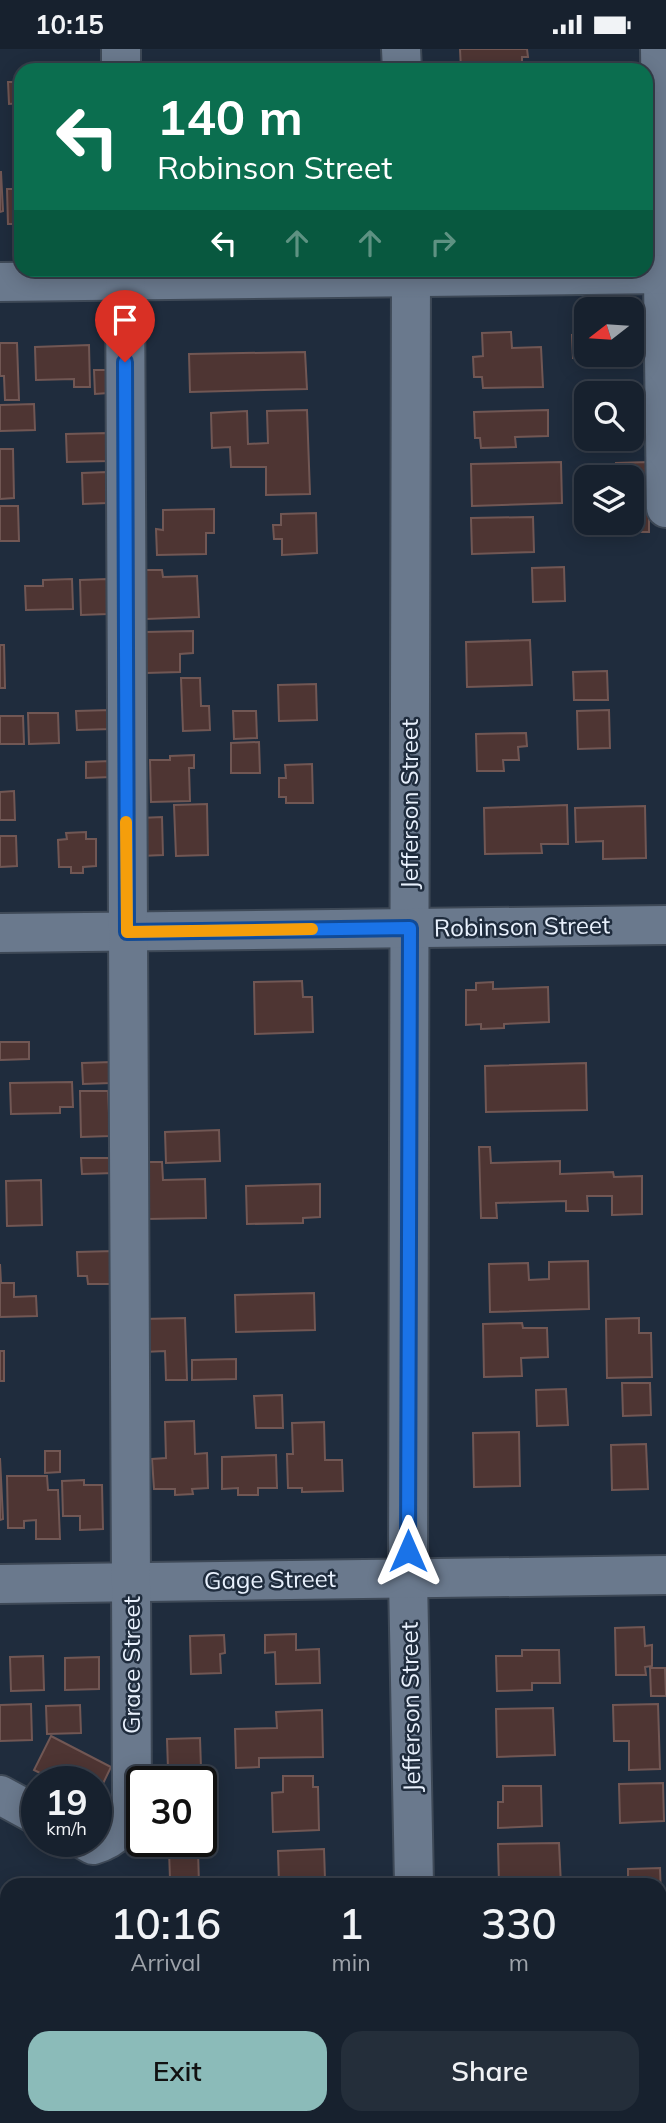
<!DOCTYPE html>
<html lang="en">
<head>
<meta charset="utf-8">
<style>
	body { margin:0; font-family:Mulish,sans-serif; background:#242e3a; color:#f1f3f6; height:100vh; display:flex; flex-direction:column; font-size:26px; white-space:nowrap }
	* { box-sizing:border-box; margin:0 }
	p { font-size:23px; color:#9ea3aa }
	.icon { flex:none; width:38px; height:38px; fill:none; stroke:currentColor; stroke-width:2; stroke-linecap:round; stroke-linejoin:round }
	.map { position:relative; flex:1; overflow:hidden }
	.side { position:absolute; left:0px; top:1829px; width:667px; height:247px; display:flex; flex-direction:column; background:#17212e; border-radius:21px 21px 0 0; box-shadow:0 4px 18px #0003,0 0 0 2px #363e4a }
	.side>* { flex:none }
	.banner { position:absolute; left:14px; top:14px; width:639px; height:214px; border-radius:21px; box-shadow:0 4px 18px #0003,0 0 0 2px #363e4a; background:#0b6e4f; color:#fff; overflow:hidden }
	.needle { width:46px; rotate:253deg }
	.buttons { position:absolute; left:574px; top:248px; display:grid; gap:14px }
	.buttons a { display:grid; place-items:center; width:70px; height:70px; border-radius:14px; background:#17212e; box-shadow:0 4px 18px #0003,0 0 0 2px #363e4a; font-size:35px }
	.speed { position:absolute; left:21px; top:1717px; display:flex; gap:14px; font-size:35px; font-weight:700; text-align:center }
	.speed>* { display:grid; place-content:center; width:91px; height:91px; border-radius:50%; background:#17212e; box-shadow:0 4px 18px #0003,0 0 0 2px #363e4a; line-height:1 }
	.speed small { font-size:18px; font-weight:400 }
	.speed .limit { border:4px solid #111; border-radius:10px; background:#fff; color:#111 }
	.pin { position:absolute; display:grid; place-items:center; width:60px; height:60px; color:#fff; margin:-72px -30px; border-radius:50% 50% 50% 0; rotate:-45deg; box-shadow:0 0 7px #0007 }
	.pin .icon { rotate:45deg }
	.me { position:absolute; width:77px; margin:-38px; rotate:0deg; stroke-linejoin:round; filter:drop-shadow(0 0 5px #0008) }
	.turn { display:flex; align-items:center; gap:24px; height:147px; padding:0 28px; font-size:32px }
	.turn .icon { width:91px; height:91px; stroke-width:2.5 }
	.turn b { display:block; font-size:49px; line-height:60px }
	.lanes { display:flex; align-items:center; height:66px; padding:0 28px; background:#0003; justify-content:center; gap:35px; direction:ltr }
	.lanes .off { opacity:.35 }
	.eta { display:flex; justify-content:space-evenly; align-items:center; height:119px; text-align:center }
	.eta b { font-size:42px; font-weight:600; line-height:49px }
	.primary-button { display:flex; gap:14px; margin-top:auto; padding:14px 28px }
	.primary-button a { flex:1; height:80px; border-radius:21px; background:#8bbbb9; color:#111; font-size:28px; font-weight:600; line-height:80px; text-align:center }
	.primary-button a+a { background:#242e3a; color:#f1f3f6 }
	.status { display:flex; justify-content:space-between; align-items:center; height:49px; padding:0 35px; background:#17212e; direction:ltr }
	.status svg { height:19px; fill:currentColor }
	.map>svg:first-child { display:block }
	.building { fill:#4e3533; stroke:#715754; stroke-width:2 }
	.lines { fill:none; stroke-linecap:round; stroke-linejoin:round }
	.minor-casing { stroke:#3e4957; stroke-width:42 }
	.highway-casing { stroke:#3e4957; stroke-width:42 }
	.minor { stroke:#6a798d; stroke-width:38 }
	.highway { stroke:#c08b07; stroke-width:38 }
	.route-casing { stroke:#114b97; stroke-width:18 }
	.route { stroke:#1a73e8; stroke-width:12 }
	.slow { stroke:#f59e0b; stroke-width:12 }
	.labels { text-anchor:middle; stroke-width:5; stroke-linejoin:round; paint-order:stroke }
	.street-label { font-size:24px; fill:#e9f1fd; stroke:#1f2c3d }
</style>
</head>
<body>
<div class="status"><b>10:15</b><svg viewBox="0 0 49 12"><path d="M0 12V9h3v3zM5 12V6h3v6zM10 12V3h3v9zM15 12V0h3v12zM26 1h20v11H26zM47 4h2v5h-2z"/></svg></div>
<div class="map">
<svg width="666" height="2074" viewBox="0 0 666 2074">
	<rect width="100%" height="100%" fill="#1f2c3d"/>
	<g class="building">
		<polygon points="460,0 527,0 528,8 522,8 522,21 461,21"/>
		<polygon points="269,14 269,21 240,21 240,15"/>
		<polygon points="8,33 21,33 21,54 9,55"/>
		<rect x="16" y="91" width="5" height="29"/>
		<polygon points="0,123 1,123 3,162 0,163"/>
		<polygon points="21,127 21,175 8,175 7,140 21,140"/>
		<polygon points="511,283 512,299 541,298 543,338 483,339 482,328 474,328 473,308 483,307 482,284"/>
		<polygon points="586,285 586,306 594,306 595,308 573,309 572,286"/>
		<polygon points="0,294 17,294 19,351 5,351 4,327 0,327"/>
		<polygon points="89,296 90,338 74,338 74,330 36,331 35,298"/>
		<polygon points="305,303 307,340 190,343 189,305"/>
		<polygon points="94,321 108,321 108,344 95,345"/>
		<polygon points="34,355 35,381 0,382 0,356"/>
		<polygon points="307,361 310,445 266,446 266,418 231,418 230,398 212,399 211,364 247,362 248,395 268,394 267,362"/>
		<polygon points="548,361 548,387 515,388 516,398 481,399 480,389 475,389 474,363"/>
		<polygon points="108,384 109,412 67,413 66,385"/>
		<polygon points="0,400 13,400 14,449 0,450"/>
		<polygon points="561,413 562,454 472,457 471,415"/>
		<polygon points="648,413 650,453 632,453 632,429 616,429 616,414"/>
		<polygon points="107,423 107,454 83,455 82,424"/>
		<polygon points="0,457 18,457 19,492 0,492"/>
		<polygon points="632,459 649,459 649,483 624,483 623,474 632,474"/>
		<polygon points="214,460 214,484 206,484 206,505 157,506 156,480 163,481 163,461"/>
		<polygon points="316,464 317,504 282,506 282,490 274,490 273,476 281,476 281,465"/>
		<polygon points="533,468 534,503 472,505 471,469"/>
		<polygon points="564,518 565,552 533,553 532,519"/>
		<polygon points="145,521 162,521 163,528 197,527 199,568 146,570"/>
		<polygon points="72,530 73,560 26,561 25,537 43,537 43,531"/>
		<polygon points="107,530 108,565 81,566 80,531"/>
		<polygon points="193,582 193,604 180,605 180,623 146,624 145,583"/>
		<polygon points="530,591 532,636 467,638 466,593"/>
		<polygon points="0,596 4,596 5,639 0,639"/>
		<polygon points="607,622 608,651 574,651 573,623"/>
		<polygon points="181,629 200,629 201,657 209,657 210,681 183,682"/>
		<polygon points="316,635 317,671 279,672 278,636"/>
		<polygon points="111,661 112,680 77,681 76,662"/>
		<polygon points="609,661 610,699 578,700 577,662"/>
		<polygon points="233,662 256,662 257,689 234,690"/>
		<polygon points="28,664 58,664 59,694 29,695"/>
		<polygon points="0,667 23,667 24,695 0,695"/>
		<polygon points="526,684 527,697 518,698 519,711 503,711 504,722 477,722 476,685"/>
		<polygon points="259,693 260,724 231,724 231,694"/>
		<polygon points="194,706 194,719 189,719 190,752 151,753 150,711 170,711 170,707"/>
		<polygon points="110,712 111,728 86,729 86,713"/>
		<polygon points="312,715 313,754 286,754 286,748 279,748 279,729 286,729 285,716"/>
		<polygon points="14,742 15,771 0,771 0,743"/>
		<polygon points="207,755 208,806 176,807 174,756"/>
		<polygon points="567,756 568,795 541,795 542,804 485,805 484,759"/>
		<polygon points="645,757 646,809 603,810 603,792 576,793 575,759"/>
		<polygon points="162,768 163,806 141,807 140,769"/>
		<polygon points="86,783 86,790 96,790 96,817 83,818 83,824 71,824 71,818 59,818 58,791 67,790 66,784"/>
		<polygon points="0,787 16,787 17,817 0,818"/>
		<polygon points="302,932 303,948 312,948 313,983 255,985 254,933"/>
		<polygon points="493,933 493,940 548,938 549,973 504,975 504,979 481,980 481,975 466,976 466,941 476,941 476,934"/>
		<polygon points="0,993 29,993 29,1010 0,1011"/>
		<polygon points="111,1013 111,1034 83,1035 82,1014"/>
		<polygon points="586,1014 587,1061 486,1063 485,1017"/>
		<polygon points="72,1033 73,1058 60,1058 60,1064 11,1065 10,1034"/>
		<polygon points="80,1042 108,1042 110,1087 81,1088"/>
		<polygon points="219,1081 220,1112 166,1114 165,1083"/>
		<polygon points="479,1098 490,1098 491,1114 560,1112 560,1125 613,1123 614,1128 642,1127 642,1165 612,1166 612,1147 587,1147 588,1162 566,1162 566,1152 496,1154 497,1169 481,1169"/>
		<polygon points="81,1109 114,1109 115,1124 82,1125"/>
		<polygon points="144,1113 162,1113 163,1131 205,1130 206,1169 146,1170"/>
		<polygon points="41,1131 42,1176 7,1177 6,1132"/>
		<polygon points="320,1135 320,1168 303,1169 303,1174 247,1175 246,1137"/>
		<polygon points="114,1202 114,1235 88,1235 87,1227 78,1227 77,1203"/>
		<polygon points="588,1212 589,1260 490,1263 489,1215 528,1214 529,1231 549,1230 549,1213"/>
		<polygon points="0,1215 1,1234 14,1234 14,1248 36,1247 37,1267 0,1268"/>
		<polygon points="314,1244 315,1281 236,1283 235,1246"/>
		<polygon points="185,1269 187,1331 166,1331 165,1302 144,1303 143,1270"/>
		<polygon points="639,1269 639,1284 651,1284 652,1328 607,1329 606,1270"/>
		<polygon points="522,1274 523,1279 547,1279 548,1308 521,1309 522,1327 484,1328 483,1275"/>
		<rect x="0" y="1302" width="4" height="30"/>
		<polygon points="236,1310 236,1330 192,1331 192,1311"/>
		<polygon points="622,1334 650,1334 651,1366 623,1367"/>
		<polygon points="566,1340 568,1376 537,1377 536,1341"/>
		<polygon points="282,1346 283,1379 256,1379 254,1347"/>
		<polygon points="194,1372 195,1405 207,1404 208,1439 192,1440 193,1445 175,1446 175,1440 154,1440 152,1410 166,1409 165,1373"/>
		<polygon points="324,1373 325,1411 342,1411 343,1442 302,1443 302,1439 288,1439 287,1405 293,1405 292,1374"/>
		<polygon points="519,1383 520,1437 474,1438 473,1384"/>
		<polygon points="646,1395 648,1440 612,1441 611,1396"/>
		<polygon points="45,1402 60,1402 60,1423 45,1424"/>
		<polygon points="276,1406 277,1439 258,1439 258,1446 238,1446 238,1439 222,1440 222,1408"/>
		<polygon points="0,1409 3,1470 0,1471"/>
		<polygon points="7,1427 47,1427 48,1441 58,1441 60,1490 36,1490 36,1471 24,1472 24,1479 8,1479"/>
		<polygon points="84,1431 84,1436 102,1436 103,1480 80,1481 80,1467 63,1467 62,1432"/>
		<polygon points="644,1578 645,1597 652,1596 652,1617 645,1618 646,1626 616,1626 615,1579"/>
		<polygon points="296,1585 296,1601 319,1600 320,1634 276,1635 275,1603 265,1604 265,1586"/>
		<polygon points="224,1586 225,1604 220,1605 221,1624 191,1625 190,1587"/>
		<polygon points="522,1601 559,1601 560,1634 532,1634 532,1641 497,1642 496,1607 522,1607"/>
		<polygon points="43,1607 44,1641 11,1642 10,1608"/>
		<polygon points="99,1608 99,1640 65,1641 65,1609"/>
		<polygon points="650,1619 665,1619 666,1647 651,1647"/>
		<polygon points="31,1655 32,1691 0,1692 0,1656"/>
		<polygon points="658,1655 660,1720 629,1721 629,1692 614,1692 613,1656"/>
		<polygon points="80,1656 81,1684 47,1685 46,1657"/>
		<polygon points="553,1659 555,1706 497,1708 496,1660"/>
		<polygon points="322,1661 323,1708 259,1709 259,1718 236,1719 235,1680 277,1679 276,1663"/>
		<polygon points="51,1687 111,1718 96,1749 96,1732 56,1732 34,1721"/>
		<polygon points="200,1689 201,1719 168,1720 167,1690"/>
		<polygon points="167,1723 196,1723 196,1732 168,1732"/>
		<polygon points="283,1727 313,1727 313,1738 318,1738 319,1781 273,1783 272,1744 283,1743"/>
		<polygon points="663,1734 664,1772 620,1774 619,1735"/>
		<polygon points="503,1737 541,1737 542,1777 498,1779 498,1753 503,1753"/>
		<polygon points="559,1794 561,1836 499,1836 498,1795"/>
		<polygon points="324,1800 325,1830 318,1830 319,1836 279,1836 278,1802"/>
		<polygon points="198,1801 199,1836 170,1830 169,1802"/>
		<polygon points="660,1819 661,1848 660,1836 628,1836 628,1820"/>
		<polygon points="660,1916 664,1916 665,1971 660,1971"/>
	</g>
	<g class="lines">
		<g class="minor-casing">
			<g id="minor">
				<polyline points="121,0 121,21"/>
				<polyline points="401,0 402,21"/>
				<polyline points="660,0 666,459"/>
				<polyline points="411,220 408,1529 414,1836"/>
				<polyline points="0,233 666,225"/>
				<polyline points="0,884 666,876"/>
				<polyline points="0,1535 666,1526"/>
				<polyline points="0,1746 37,1766"/>
				<path d="M86 1792 93 1796C116 1789 125 1777 132 1755L125 220"/>
			</g>
		</g>
		<g class="highway-casing">
			<g id="highway">
				<polyline points="0,1872 7,1875"/>
				<polyline points="0,1902 7,1906"/>
				<polyline points="0,2025 7,2028"/>
				<polyline points="83,2068 93,2074"/>
				<polyline points="309,2068 319,2074"/>
				<polyline points="476,2068 492,2074"/>
			</g>
		</g>
		<use href="#minor" class="minor"/>
		<use href="#highway" class="highway"/>
	</g>
	<g class="lines">
		<g class="route-casing">
			<polyline id="route" points="125,313 127,883 410,879 408,1502"/>
		</g>
		<use href="#route" class="route"/>
		<polyline class="slow" points="126,773 127,883 312,880"/>
	</g>
	<g class="labels">
		<g class="street-label">
			<text transform="translate(410 755) rotate(-90)" y="8">Jefferson Street</text>
			<text transform="translate(522 878) rotate(-1)" y="8">Robinson Street</text>
			<text transform="translate(270 1531) rotate(-1)" y="8">Gage Street</text>
			<text transform="translate(132 1616) rotate(-90)" y="8">Grace Street</text>
			<text transform="translate(411 1658) rotate(-91)" y="8">Jefferson Street</text>
		</g>
	</g>
</svg>
<div class="buttons">
<a><svg class="needle" viewBox="-14 -14 28 28"><path d="M0-13l5 13h-10z" fill="#e53935"/><path d="M0 13l5-13h-10z" fill="#9ea3aa"/></svg></a>
<a><svg class="icon" aria-label="search" viewBox="0 0 24 24"><circle cx="10" cy="10" r="6"/><path d="M15 15l6 6"/></svg></a>
<a><svg class="icon" aria-label="layers" viewBox="0 0 24 24"><path d="M12 4l9 5-9 5-9-5zM3 14l9 5 9-5"/></svg></a>
</div>
<div class="speed"><div>19<small>km/h</small></div><div class="limit">30</div></div>
<div class="pin" style="left:125px;top:313px;background:#d93025"><svg class="icon" aria-label="arrive" viewBox="0 0 24 24"><path d="M6 21V4h12l-3 4 3 4H6"/></svg></div>
<svg class="me" style="left:408px;top:1502px" viewBox="-20 -20 40 40"><path d="M0-17L14 15 0 8-14 15z" fill="#1a73e8" stroke="#fff" stroke-width="4"/></svg>
<div class="banner">
<div class="turn"><svg class="icon" aria-label="left" viewBox="0 0 24 24"><path d="M17 20v-9H6M10 6l-5 5 5 5"/></svg><div><b>140 m</b>Robinson Street</div></div>
<div class="lanes"><svg class="icon" aria-label="left" viewBox="0 0 24 24"><path d="M17 20v-9H6M10 6l-5 5 5 5"/></svg><svg class="icon off" aria-label="ahead" viewBox="0 0 24 24"><path d="M12 20V5M6 11l6-6 6 6"/></svg><svg class="icon off" aria-label="ahead" viewBox="0 0 24 24"><path d="M12 20V5M6 11l6-6 6 6"/></svg><svg class="icon off" aria-label="right" viewBox="0 0 24 24"><path d="M7 20v-9h11M14 6l5 5-5 5"/></svg></div>
</div>
<section class="side">
<div class="eta">
<div><b>10:16</b><p>Arrival</p></div>
<div><b>1</b><p>min</p></div>
<div><b>330</b><p>m</p></div>
</div>
<div class="primary-button"><a>Exit</a><a>Share</a></div>
</section>
</div>
</body>
</html>
